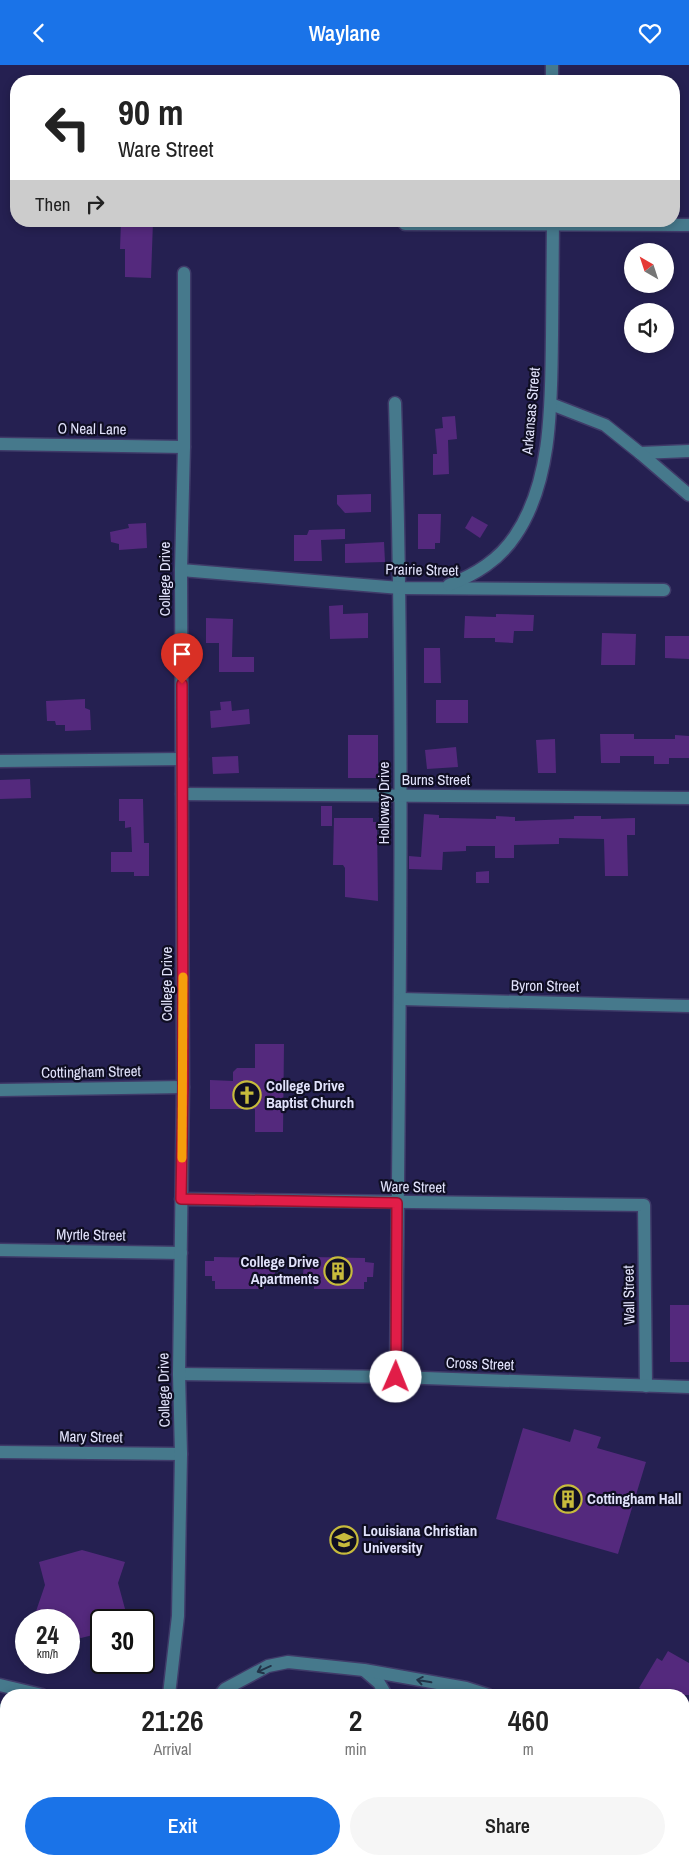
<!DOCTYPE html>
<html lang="en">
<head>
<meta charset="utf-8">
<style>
	body { margin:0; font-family:"Archivo Narrow",sans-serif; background:#f6f6f6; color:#222; height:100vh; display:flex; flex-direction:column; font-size:19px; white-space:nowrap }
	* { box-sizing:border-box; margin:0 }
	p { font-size:16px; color:#767676 }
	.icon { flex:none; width:28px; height:28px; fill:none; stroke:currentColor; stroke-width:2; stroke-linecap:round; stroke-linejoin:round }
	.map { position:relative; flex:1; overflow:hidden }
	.side { position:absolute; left:0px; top:1624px; width:690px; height:176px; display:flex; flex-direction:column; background:#fff; border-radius:20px 20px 0 0; box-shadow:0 2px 8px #0003 }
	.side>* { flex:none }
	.banner { position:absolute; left:10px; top:10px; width:670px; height:152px; border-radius:20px; box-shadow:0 2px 8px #0003; background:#fff; color:#222; overflow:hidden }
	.needle { width:32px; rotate:321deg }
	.fabs { position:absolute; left:624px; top:178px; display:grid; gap:10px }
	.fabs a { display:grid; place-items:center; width:50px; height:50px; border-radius:50%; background:#fff; box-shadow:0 2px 8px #0003; font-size:25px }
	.speed { position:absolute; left:15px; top:1544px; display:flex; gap:10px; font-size:25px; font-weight:700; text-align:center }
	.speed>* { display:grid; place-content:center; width:65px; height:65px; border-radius:50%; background:#fff; box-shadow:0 2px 8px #0003; line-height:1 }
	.speed small { font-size:12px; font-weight:400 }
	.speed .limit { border:2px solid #111; border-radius:8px; background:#fff; color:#111 }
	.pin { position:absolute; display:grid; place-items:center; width:42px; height:42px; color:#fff; margin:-51px -21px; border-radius:50% 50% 50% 0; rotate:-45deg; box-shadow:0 0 5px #0007 }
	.pin .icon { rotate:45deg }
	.me { position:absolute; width:55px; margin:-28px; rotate:1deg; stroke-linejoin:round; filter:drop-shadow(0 0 4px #0008) }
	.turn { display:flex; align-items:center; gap:18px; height:105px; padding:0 25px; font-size:22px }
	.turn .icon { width:65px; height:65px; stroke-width:2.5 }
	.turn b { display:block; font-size:35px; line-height:42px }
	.then { display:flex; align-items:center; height:48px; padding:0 25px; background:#0003; gap:10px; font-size:19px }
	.eta { display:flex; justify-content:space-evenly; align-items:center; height:85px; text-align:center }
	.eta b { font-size:30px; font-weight:600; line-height:35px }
	.action { display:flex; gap:10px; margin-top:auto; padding:10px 25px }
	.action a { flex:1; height:58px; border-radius:30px; background:#1a73e8; color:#fff; font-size:20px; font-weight:600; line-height:58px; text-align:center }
	.action a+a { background:#f6f6f6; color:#222 }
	header { display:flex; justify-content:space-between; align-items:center; height:65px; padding:0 25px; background:#1a73e8; color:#fff; font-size:22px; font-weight:600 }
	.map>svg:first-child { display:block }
	.building { fill:#54297d }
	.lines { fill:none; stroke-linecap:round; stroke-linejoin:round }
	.minor-casing { stroke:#3f3b69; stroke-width:15 }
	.minor { stroke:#46798c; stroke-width:12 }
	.oneway { stroke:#223348 }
	.route-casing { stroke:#92132f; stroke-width:12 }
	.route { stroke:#e11d48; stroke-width:9 }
	.slow { stroke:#f59e0b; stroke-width:9 }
	.labels { text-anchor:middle; stroke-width:4.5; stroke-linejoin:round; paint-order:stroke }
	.street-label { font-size:15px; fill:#e1e2fb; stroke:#0f0e23 }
	.poi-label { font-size:15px; font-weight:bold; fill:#e1e2fb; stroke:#0f0e23; text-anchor:start }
</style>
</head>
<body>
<header><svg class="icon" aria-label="back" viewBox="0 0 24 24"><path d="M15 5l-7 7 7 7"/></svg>Waylane<svg class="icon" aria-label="heart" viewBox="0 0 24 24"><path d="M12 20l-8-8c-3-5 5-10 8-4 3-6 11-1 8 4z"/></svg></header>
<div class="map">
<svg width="689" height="1799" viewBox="0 0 689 1799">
	<rect width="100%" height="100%" fill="#252051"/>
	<g class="building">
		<polygon points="121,156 153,156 151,213 125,212 125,184 120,184"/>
		<polygon points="455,351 457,374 448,375 449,409 433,410 433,389 437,389 435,364 443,363 442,352"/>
		<polygon points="371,429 371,447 345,448 337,439 337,430"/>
		<polygon points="418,449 441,449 440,478 435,478 435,484 418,484"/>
		<polygon points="472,451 488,460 480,473 465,463"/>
		<polygon points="146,458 147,483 119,485 119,479 111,477 110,467 129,463 128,459"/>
		<polygon points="345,464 345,474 321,475 322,496 294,496 294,470 307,470 309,465"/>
		<polygon points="384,477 385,497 345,498 345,479"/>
		<polygon points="343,540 343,549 368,548 368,573 330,574 329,541"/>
		<polygon points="496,549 534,550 533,566 514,566 513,578 495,577 495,573 464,573 465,551 496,552"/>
		<polygon points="206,553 233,554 232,592 254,592 254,607 219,607 219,578 206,578"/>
		<polygon points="602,568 636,569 635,600 601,600"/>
		<polygon points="665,571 689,571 689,594 665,593"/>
		<polygon points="424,583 440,583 441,618 424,618"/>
		<polygon points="85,634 85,643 90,645 91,665 65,666 65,660 56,660 55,656 47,656 46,636"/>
		<rect x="436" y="635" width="32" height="23"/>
		<polygon points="231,636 232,646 249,644 250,659 211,663 210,646 221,645 220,637"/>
		<polygon points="600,669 634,669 634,674 675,674 675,670 689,671 689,693 669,693 669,699 654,699 654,691 620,691 620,698 601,698"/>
		<rect x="348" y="670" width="30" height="43"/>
		<polygon points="555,674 556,708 538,708 536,675"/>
		<polygon points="456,682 458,702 427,704 425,685"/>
		<polygon points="238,691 239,708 213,709 212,692"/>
		<polygon points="30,714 31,733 0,734 0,715"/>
		<polygon points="119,734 143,734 144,778 149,778 149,811 134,811 134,807 111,807 111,787 132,787 131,762 125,763 125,756 119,756"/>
		<rect x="321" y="741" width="11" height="20"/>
		<polygon points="424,749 439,750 439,753 447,753 496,754 496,751 515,752 515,756 574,754 574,751 601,751 601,754 635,753 635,770 627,770 628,811 605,811 604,774 559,773 559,779 514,780 514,793 495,793 495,781 466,781 466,786 443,787 442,805 409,804 409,791 421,792"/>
		<polygon points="334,753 373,753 373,757 377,757 378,836 345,832 345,803 343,800 333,800"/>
		<polygon points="489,806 489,818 476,818 476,807"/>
		<polygon points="255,979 284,979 283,1067 255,1067 255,1044 210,1044 210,1015 233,1016 233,1007 237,1003 255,1003"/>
		<polygon points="214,1192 267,1193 267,1198 275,1198 275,1212 269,1212 269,1217 265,1217 265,1224 215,1224 215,1216 212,1216 212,1211 205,1211 205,1196 214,1196"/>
		<polygon points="312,1192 365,1193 365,1197 374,1198 373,1212 367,1212 367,1217 364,1217 364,1224 314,1224 314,1216 310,1216 310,1211 303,1211 304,1196 312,1196"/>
		<rect x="670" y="1240" width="19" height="57"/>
		<polygon points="523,1363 570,1377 574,1364 601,1372 597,1383 646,1397 618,1489 496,1454"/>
		<polygon points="82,1485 125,1497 118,1518 128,1555 101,1555 101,1568 81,1573 69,1570 69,1555 33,1555 45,1520 39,1497"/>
		<polygon points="668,1586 689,1598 689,1630 651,1630 639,1623 657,1593 662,1596"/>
	</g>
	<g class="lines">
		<g class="minor-casing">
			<g id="minor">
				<polyline points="552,0 552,16"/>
				<polyline points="405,159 689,160"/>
				<path d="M395 338C405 663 399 988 396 1312"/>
				<polyline points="551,339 605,360 640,388 689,386"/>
				<polyline points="0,379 184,382"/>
				<polyline points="640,388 689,430"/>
				<polyline points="181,505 400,523 664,525"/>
				<path d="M449 520C476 509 499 495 515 471 553 416 551 335 552 271 552 233 553 194 553 156"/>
				<polyline points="0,696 182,694"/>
				<polyline points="182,729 689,733"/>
				<polyline points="401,934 689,941"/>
				<polyline points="0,1025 183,1022"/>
				<polyline points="181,1134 644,1140 646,1321"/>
				<polyline points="0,1185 181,1188"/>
				<polyline points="179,1309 396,1312 689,1322"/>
				<polyline points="0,1387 181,1389"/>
				<polyline points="365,1606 379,1618 386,1630"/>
				<polyline points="0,1620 42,1630"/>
				<polyline points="169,1630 178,1551 181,1389 179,1309 183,1022 181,505 184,382 184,208"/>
				<polyline points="220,1630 225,1624 268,1601 288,1597 364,1605 466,1623 488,1630"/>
				<polyline points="0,1645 6,1647"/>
				<polyline points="684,1722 689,1725"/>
				<polyline points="223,1794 228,1799"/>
				<polyline points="139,1799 140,1794"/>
				<polyline points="348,1799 349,1794"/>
			</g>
		</g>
		<use href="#minor" class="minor"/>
	</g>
	<defs><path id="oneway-shaft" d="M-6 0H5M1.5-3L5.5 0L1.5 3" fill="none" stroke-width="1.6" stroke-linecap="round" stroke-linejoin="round" transform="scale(1.25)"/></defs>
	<g class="oneway">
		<use href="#oneway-shaft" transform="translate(264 1604) rotate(156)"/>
		<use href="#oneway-shaft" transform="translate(424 1616) rotate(-170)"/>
	</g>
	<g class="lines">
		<g class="route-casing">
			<polyline id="route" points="182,619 183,1022 181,1134 397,1138 396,1312"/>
		</g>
		<use href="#route" class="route"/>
		<polyline class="slow" points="182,1093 183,912"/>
	</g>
	<defs>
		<g id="church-ring" transform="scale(1.4375)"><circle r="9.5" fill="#0f0e23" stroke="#c7bb3c" stroke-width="1.5"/><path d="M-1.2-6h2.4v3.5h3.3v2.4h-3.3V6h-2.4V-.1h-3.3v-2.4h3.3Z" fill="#c7bb3c"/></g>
		<g id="building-ring" transform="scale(1.4375)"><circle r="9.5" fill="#0f0e23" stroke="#c7bb3c" stroke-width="1.5"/><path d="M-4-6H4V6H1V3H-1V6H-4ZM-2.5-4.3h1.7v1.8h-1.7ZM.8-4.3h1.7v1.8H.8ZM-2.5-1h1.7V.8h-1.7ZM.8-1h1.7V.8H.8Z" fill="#c7bb3c"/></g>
		<g id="university-ring" transform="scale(1.4375)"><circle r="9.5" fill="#0f0e23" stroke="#c7bb3c" stroke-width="1.5"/><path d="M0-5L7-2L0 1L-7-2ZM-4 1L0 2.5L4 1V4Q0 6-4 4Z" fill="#c7bb3c"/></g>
	</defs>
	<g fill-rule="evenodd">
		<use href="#church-ring" x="247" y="1030"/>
		<use href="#building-ring" x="338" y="1206"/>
		<use href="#building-ring" x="568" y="1434"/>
		<use href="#university-ring" x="344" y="1475"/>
	</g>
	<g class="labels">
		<g class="street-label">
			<text transform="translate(531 346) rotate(-85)" y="5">Arkansas Street</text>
			<text transform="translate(92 364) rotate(1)" y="5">O Neal Lane</text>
			<text transform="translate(422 505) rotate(1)" y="5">Prairie Street</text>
			<text transform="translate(165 514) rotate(-90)" y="5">College Drive</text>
			<text x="436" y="720">Burns Street</text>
			<text transform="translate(384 738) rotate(-90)" y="5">Holloway Drive</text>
			<text transform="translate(167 919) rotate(-90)" y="5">College Drive</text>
			<text transform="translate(545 921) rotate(1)" y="5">Byron Street</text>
			<text transform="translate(91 1007) rotate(-1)" y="5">Cottingham Street</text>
			<text transform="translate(413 1122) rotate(1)" y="5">Ware Street</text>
			<text transform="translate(91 1170) rotate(1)" y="5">Myrtle Street</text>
			<text transform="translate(629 1230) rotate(-91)" y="5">Wall Street</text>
			<text transform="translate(480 1299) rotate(2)" y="5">Cross Street</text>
			<text transform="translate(164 1325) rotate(-91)" y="5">College Drive</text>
			<text transform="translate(91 1372) rotate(1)" y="5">Mary Street</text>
		</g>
		<g class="poi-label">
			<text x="266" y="1026">College Drive<tspan x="266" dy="17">Baptist Church</tspan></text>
			<text x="319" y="1202" text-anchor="end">College Drive<tspan x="319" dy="17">Apartments</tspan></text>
			<text x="587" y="1439">Cottingham Hall</text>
			<text x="363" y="1471">Louisiana Christian<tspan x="363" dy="17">University</tspan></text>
		</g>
	</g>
</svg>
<div class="fabs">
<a><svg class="needle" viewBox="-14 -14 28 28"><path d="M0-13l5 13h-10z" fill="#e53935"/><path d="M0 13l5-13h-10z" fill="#767676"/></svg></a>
<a><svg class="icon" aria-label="sound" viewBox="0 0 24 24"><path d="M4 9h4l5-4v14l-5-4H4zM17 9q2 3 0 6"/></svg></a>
</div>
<div class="speed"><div>24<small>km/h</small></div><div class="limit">30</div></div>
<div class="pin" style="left:182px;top:619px;background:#d93025"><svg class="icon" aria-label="arrive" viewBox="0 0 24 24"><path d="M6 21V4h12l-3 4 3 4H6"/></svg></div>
<svg class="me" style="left:396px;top:1312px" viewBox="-20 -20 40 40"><circle r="19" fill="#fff"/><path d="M0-13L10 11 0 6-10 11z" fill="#e11d48"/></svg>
<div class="banner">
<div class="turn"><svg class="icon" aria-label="left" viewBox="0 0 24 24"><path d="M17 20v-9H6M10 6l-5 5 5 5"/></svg><div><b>90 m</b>Ware Street</div></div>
<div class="then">Then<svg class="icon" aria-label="right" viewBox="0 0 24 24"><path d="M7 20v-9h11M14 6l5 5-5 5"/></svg></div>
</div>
<section class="side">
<div class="eta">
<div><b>21:26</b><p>Arrival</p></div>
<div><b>2</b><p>min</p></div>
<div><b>460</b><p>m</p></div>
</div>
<div class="action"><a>Exit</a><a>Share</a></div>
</section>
</div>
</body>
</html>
